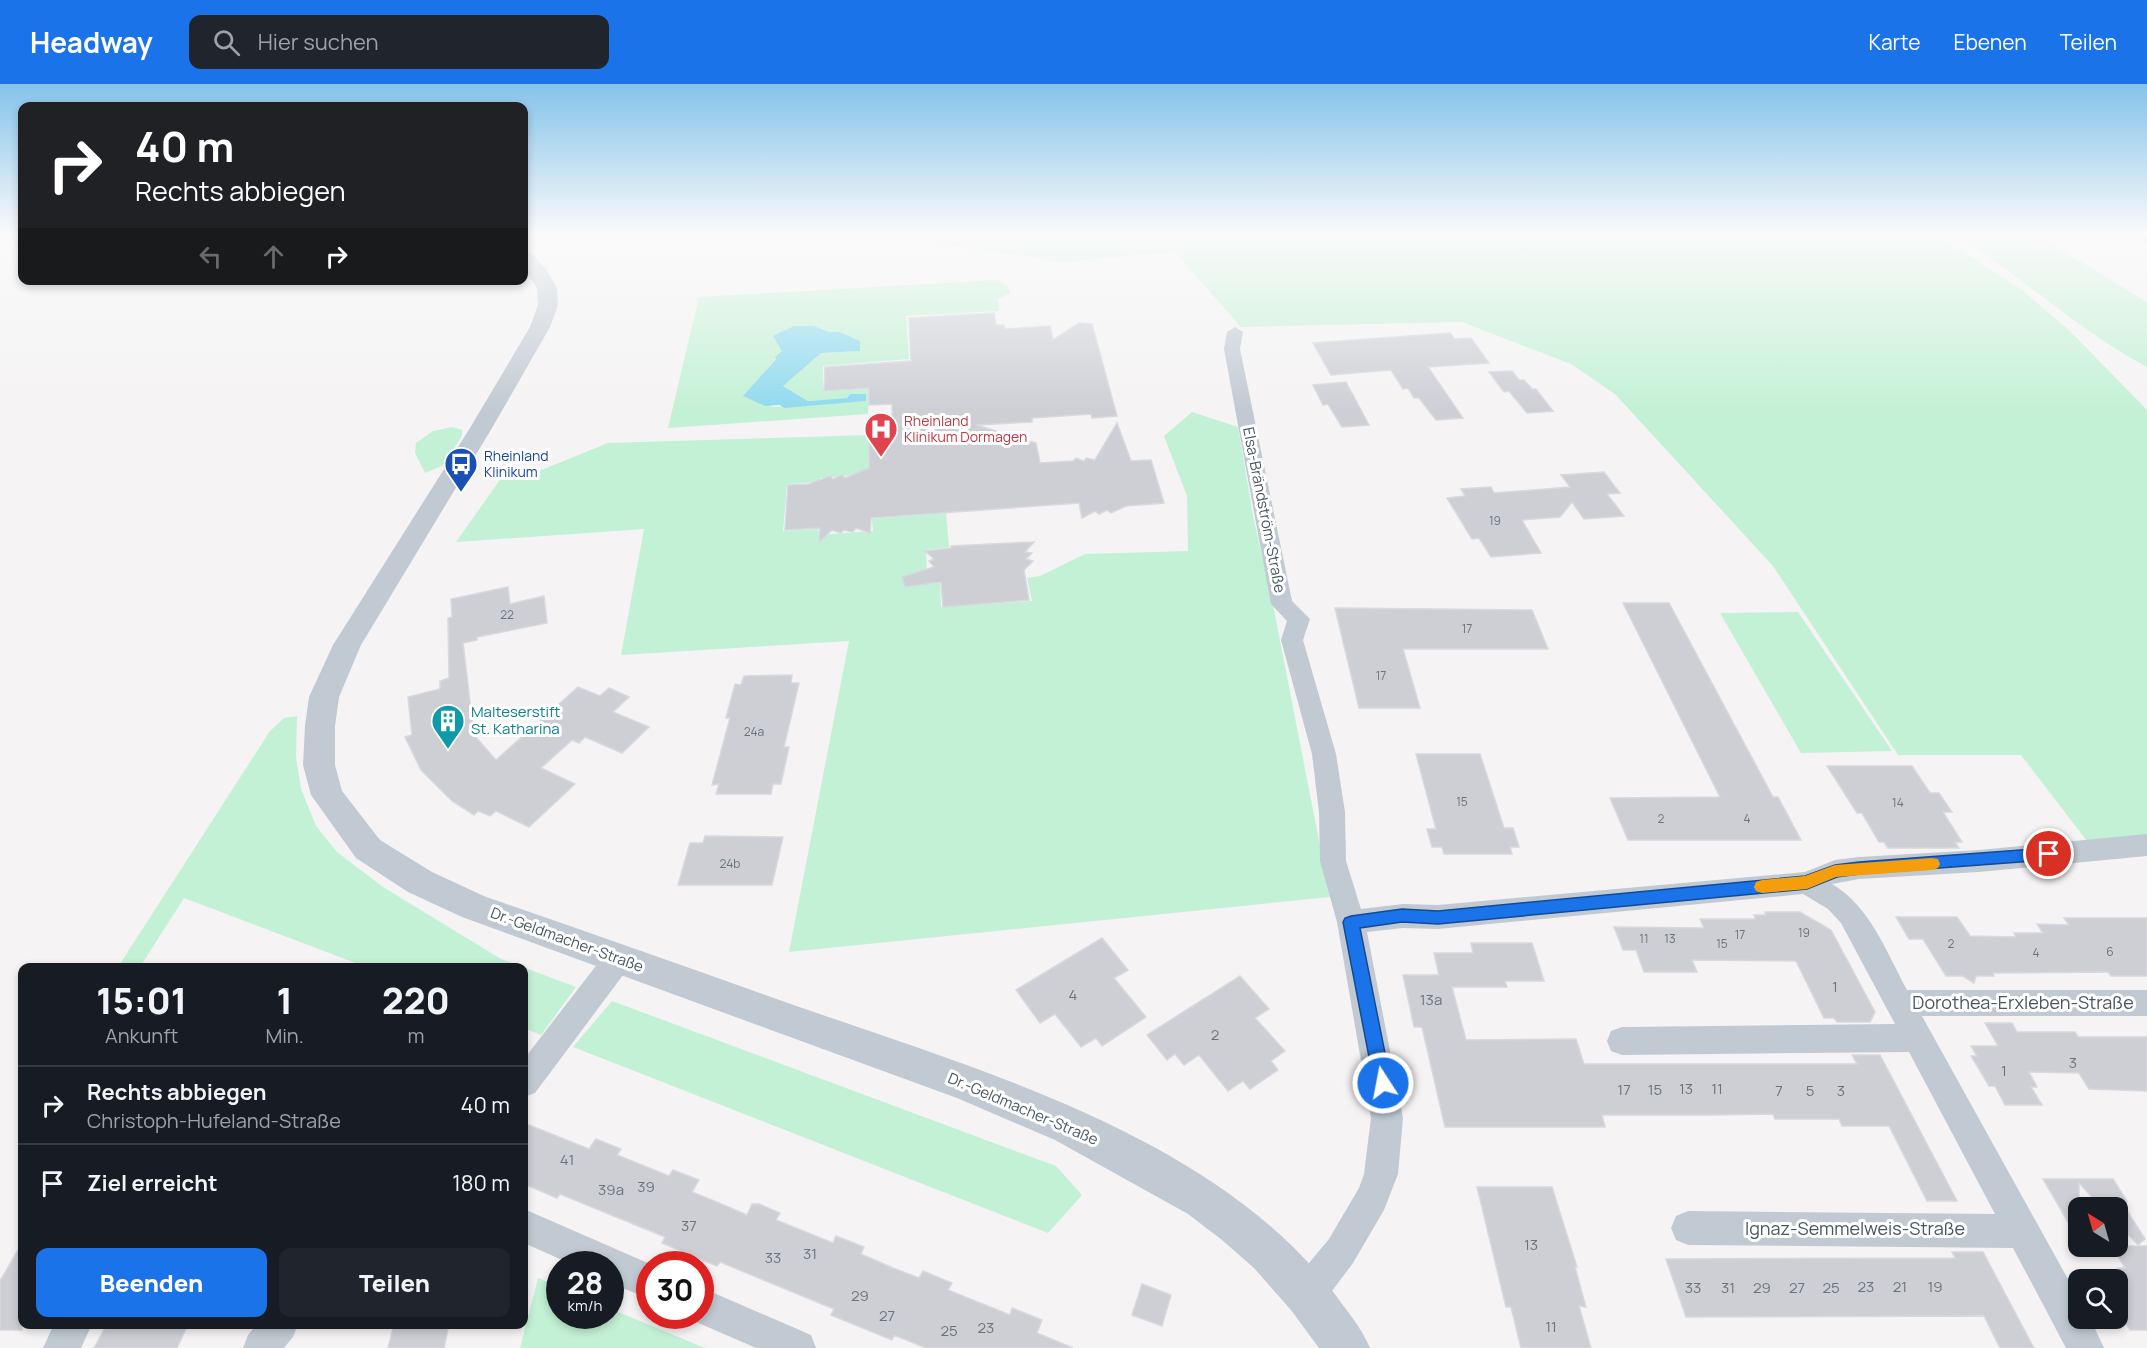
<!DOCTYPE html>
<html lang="de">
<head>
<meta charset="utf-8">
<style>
	body { margin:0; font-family:Manrope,sans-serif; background:#20242c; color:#f1f3f6; height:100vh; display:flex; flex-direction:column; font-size:22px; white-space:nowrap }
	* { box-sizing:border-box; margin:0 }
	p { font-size:20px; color:#9ea1a6 }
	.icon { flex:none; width:33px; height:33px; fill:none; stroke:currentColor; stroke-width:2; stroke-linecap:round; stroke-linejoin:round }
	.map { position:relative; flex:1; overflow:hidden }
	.sheet { position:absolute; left:18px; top:879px; width:510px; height:366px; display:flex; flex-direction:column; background:#171b24; border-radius:12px; box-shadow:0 3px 9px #0003 }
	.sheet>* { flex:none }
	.banner { position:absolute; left:18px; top:18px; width:510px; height:183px; border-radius:12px; box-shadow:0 3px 9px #0003; background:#202124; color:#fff; overflow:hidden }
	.needle { width:39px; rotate:323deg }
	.fabs { position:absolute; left:2068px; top:1113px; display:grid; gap:12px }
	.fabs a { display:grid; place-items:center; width:60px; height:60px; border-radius:12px; background:#171b24; box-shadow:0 3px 9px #0003; font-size:30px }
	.speed { position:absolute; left:546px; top:1167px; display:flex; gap:12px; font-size:30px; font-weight:700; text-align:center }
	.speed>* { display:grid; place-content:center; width:78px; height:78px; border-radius:50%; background:#171b24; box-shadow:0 3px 9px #0003; line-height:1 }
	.speed small { font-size:15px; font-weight:400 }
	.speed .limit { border:9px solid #d22; background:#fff; color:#111 }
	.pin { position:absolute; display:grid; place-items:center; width:51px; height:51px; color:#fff; margin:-26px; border:3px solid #fff; border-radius:50%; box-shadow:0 2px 6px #0007 }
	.me { position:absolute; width:66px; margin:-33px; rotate:349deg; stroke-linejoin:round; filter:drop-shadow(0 0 4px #0008) }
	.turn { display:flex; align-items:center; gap:21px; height:126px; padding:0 18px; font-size:27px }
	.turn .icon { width:78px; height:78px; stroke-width:2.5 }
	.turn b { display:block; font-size:42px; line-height:51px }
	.lanes { display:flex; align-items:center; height:57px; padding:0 18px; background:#0003; justify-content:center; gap:30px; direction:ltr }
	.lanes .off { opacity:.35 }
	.eta { display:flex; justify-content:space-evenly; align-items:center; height:102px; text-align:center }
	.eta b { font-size:36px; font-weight:800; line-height:42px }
	.cta { display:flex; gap:12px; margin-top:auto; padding:12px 18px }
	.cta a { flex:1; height:69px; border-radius:12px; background:#1a73e8; color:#fff; font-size:24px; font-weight:800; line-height:69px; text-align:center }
	.cta a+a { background:#20242c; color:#f1f3f6 }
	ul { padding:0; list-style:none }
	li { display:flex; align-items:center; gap:18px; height:78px; padding:0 18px; border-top:2px solid #363941 }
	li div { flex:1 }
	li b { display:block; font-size:22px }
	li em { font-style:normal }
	header { display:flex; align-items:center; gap:36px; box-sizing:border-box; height:84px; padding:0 30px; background:#1a73e8; color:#fff }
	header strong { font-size:28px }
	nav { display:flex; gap:33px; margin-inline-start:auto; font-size:21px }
	.search { width:420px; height:54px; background:#20242c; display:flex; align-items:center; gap:15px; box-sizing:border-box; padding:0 21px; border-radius:12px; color:#9ea1a6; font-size:22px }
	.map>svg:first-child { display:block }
	.green { fill:#c3f1d5; fill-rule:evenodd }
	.water { fill:#90daee }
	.building { fill:#cdcfd5; stroke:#d7d9de; stroke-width:1.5 }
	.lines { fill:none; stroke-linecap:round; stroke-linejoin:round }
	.minor { fill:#c1cad2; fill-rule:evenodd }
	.tertiary { fill:#c1cad2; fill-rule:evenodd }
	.route { fill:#1a73e8; stroke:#114b97; stroke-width:1.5 }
	.slow { fill:#f59e0b }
	.labels { text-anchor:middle; stroke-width:6; stroke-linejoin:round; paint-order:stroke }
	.number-label { font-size:12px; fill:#6b747e }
	.far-health-label { font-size:14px; fill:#be3a42; stroke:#fff; text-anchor:start }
	.far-transit-label { font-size:14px; fill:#164399; stroke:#fff; text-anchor:start }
	.street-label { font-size:15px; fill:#4a5661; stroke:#fff }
	.culture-label { font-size:15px; fill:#0d838f; stroke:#fff; text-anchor:start }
	.near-number-label { font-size:15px; fill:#6b747e }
	.near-street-label { font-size:18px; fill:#4a5661; stroke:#fff }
</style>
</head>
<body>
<header>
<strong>Headway</strong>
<div class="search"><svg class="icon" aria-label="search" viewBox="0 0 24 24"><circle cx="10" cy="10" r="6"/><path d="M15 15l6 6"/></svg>Hier suchen</div>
<nav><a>Karte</a><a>Ebenen</a><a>Teilen</a></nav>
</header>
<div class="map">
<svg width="2147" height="1264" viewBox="0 0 2147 1264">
	<rect width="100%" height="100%" fill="#f5f3f3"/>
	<g class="green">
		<polygon points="870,150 1937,150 2022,206 2069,246 2147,326 2147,755 2090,761 2021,671 1898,671 1773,482 1615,310 1571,280 1462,238 1241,243 1175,168 1062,178"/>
		<path d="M1952 150H2035L2147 218V283C2077 246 2021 190 1952 150Z"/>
		<path d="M997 196 1008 203 1010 209 998 215 999 227 906 232 909 275 823 282V307L869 305 868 330 668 344 699 213ZM794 242H814L829 248H840L860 257 859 267 821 269 782 301 808 317 847 314 850 310 866 317 773 323 744 312 782 267Z"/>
		<polygon points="1192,328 1238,343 1253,432 1273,521 1330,813 789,868 849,557 621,571 644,445 456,458 502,393 523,392 539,387 608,359 869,351 868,390 820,394 820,398 787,400 783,447 818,445 819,451 873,447 872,435 946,429 949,463 926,466 927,500 940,499 941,523 1032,517 1027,494 1040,492 1085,470 1188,467 1187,412 1164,352"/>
		<polygon points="452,343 462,346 462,352 442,382 425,389 415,369 416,359 433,347"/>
		<polygon points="1798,528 1892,667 1801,669 1720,529"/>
		<polygon points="297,632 296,673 301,705 316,742 337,768 383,803 501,875 576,903 541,951 524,944 524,884 366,883 184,814 140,883 118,883 270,647 284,634"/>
		<polygon points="612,917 1056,1082 1082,1111 1048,1149 573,963"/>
		<polygon points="538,1194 559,1203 560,1232 610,1232 611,1225 705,1264 520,1264"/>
	</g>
	<polygon class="water" points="794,242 814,242 829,248 840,248 860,257 860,267 821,269 783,302 808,317 847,314 850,310 866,310 866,317 784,324 780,321 765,322 743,312 776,275 775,273 782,267 773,252"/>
	<g class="building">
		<polygon points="994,229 996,241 1004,241 1005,245 1050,242 1053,256 1079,239 1092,240 1117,332 1092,334 1091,330 1032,334 1032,338 976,341 1036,359 1040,379 1073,377 1076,374 1084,377 1086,374 1095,376 1117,339 1131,377 1151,376 1164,419 1126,422 1111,429 1107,426 1099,430 1095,427 1082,434 1079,419 871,434 870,449 856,444 853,448 844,446 841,449 832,446 819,458 820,444 785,446 788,401 809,400 830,392 833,395 842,391 845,394 869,384 869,360 893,359 892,320 869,321 869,304 824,307 825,283 911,277 909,234"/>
		<polygon points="1450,249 1455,255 1471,254 1489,279 1428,283 1463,334 1436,336 1419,314 1414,314 1408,304 1403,305 1391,286 1331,291 1313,259"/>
		<polygon points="1512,287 1519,296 1524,296 1532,305 1536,305 1553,327 1527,329 1509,307 1504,308 1489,288"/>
		<polygon points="1346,298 1369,341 1342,343 1328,320 1323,321 1313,301"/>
		<polygon points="1604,388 1620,409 1607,410 1624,432 1584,435 1572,418 1560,433 1522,436 1541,469 1491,473 1479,454 1472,455 1447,414 1465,412 1461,405 1491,403 1494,409 1570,403 1561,391"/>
		<polygon points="1034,458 1025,468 1032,469 1026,475 1033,477 1024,486 1029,516 943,523 941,498 905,503 902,493 934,483 929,477 934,475 925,467 951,464 951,462"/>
		<polygon points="508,503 510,520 544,512 547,539 477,553 477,556 463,559 474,651 496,676 578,603 600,612 609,604 629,613 613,628 649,643 622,669 585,653 579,659 572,656 541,684 575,700 529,743 496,727 490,732 478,727 474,731 452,717 421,686 405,653 412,651 408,613 440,605 440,597 449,594 448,534 452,533 451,515"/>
		<polygon points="1623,519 1669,519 1773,713 1778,713 1801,756 1628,756 1610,714 1720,713"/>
		<polygon points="1335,524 1532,526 1548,565 1403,565 1420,624 1359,624"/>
		<polygon points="792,591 791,599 799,599 784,663 789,663 781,700 773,700 771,710 716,710 719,700 712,701 730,634 726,634 735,600 741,601 744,592"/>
		<polygon points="1416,670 1480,670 1504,744 1513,744 1519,763 1510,763 1512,770 1444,770 1442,763 1432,763 1427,745 1436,745"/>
		<polygon points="1827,682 1912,682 1930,709 1939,709 1952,728 1943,728 1962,758 1955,758 1959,764 1888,764 1884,758 1879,758 1862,729 1857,729"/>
		<polygon points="705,752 783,753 772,801 678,801 690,759 703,759"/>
		<polygon points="1765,828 1800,828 1831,846 1875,928 1870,938 1837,938 1834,934 1824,934 1796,877 1692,876 1697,888 1644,888 1636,866 1623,866 1614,843 1704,844 1700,835 1755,835 1754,831 1766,831"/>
		<polygon points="1896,833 1957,833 1970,852 2016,853 2014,849 2043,849 2037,840 2069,841 2064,834 2147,834 2147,892 2111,892 2108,888 1993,889 1994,892 1976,892 1974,899 1963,892 1946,892 1923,855 1909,855"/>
		<polygon points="1102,854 1128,886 1114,894 1146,933 1102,962 1096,954 1081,963 1055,930 1040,939 1016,906"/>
		<polygon points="1471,859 1532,859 1544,897 1505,897 1507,903 1452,903 1466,956 1576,955 1584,980 1857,980 1852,971 1880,971 1957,1117 1927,1117 1889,1042 1842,1042 1839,1035 1775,1035 1773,1030 1711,1031 1602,1031 1605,1043 1445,1043 1422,943 1414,943 1403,891 1439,891 1434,869 1473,869"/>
		<polygon points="1240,892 1269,925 1255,934 1285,967 1271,977 1278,986 1250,1005 1243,997 1228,1007 1199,971 1184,981 1175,970 1167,976 1147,951"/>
		<polygon points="1985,939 2012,939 2017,948 2075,948 2078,953 2147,953 2147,1007 2089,1005 2079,989 2029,988 2037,1003 2031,1003 2042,1021 2005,1021 1995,1002 1989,1002 1971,972 1977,972 1971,962 1998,962"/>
		<polygon points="524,1039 589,1065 596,1055 621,1065 617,1071 669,1092 673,1086 699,1096 692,1108 719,1119 747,1131 752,1120 759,1120 780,1129 776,1136 833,1159 836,1152 864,1163 861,1170 893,1184 919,1194 923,1187 952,1199 948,1206 1010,1231 1012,1224 1042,1236 1037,1249 1073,1264 926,1264 894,1251 892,1256 831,1231 834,1225 720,1178 717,1182 662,1159 665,1153 560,1110 557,1114 524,1100"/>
		<polygon points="2043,1095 2113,1095 2127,1117 2121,1117 2145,1155 2138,1161 2118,1140 2118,1124 2102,1124 2079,1099 2079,1157"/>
		<polygon points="1477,1103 1552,1103 1577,1183 1575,1183 1586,1223 1579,1222 1591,1264 1521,1264 1511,1223 1506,1223"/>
		<polygon points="22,1159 22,1246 0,1246 0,1197"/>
		<polygon points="2112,1162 2147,1162 2147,1246 2130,1246 2118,1226 2118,1184 2125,1184"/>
		<polygon points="1952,1168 1983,1168 2034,1264 2000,1264 1984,1232 1686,1233 1666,1175 1955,1174"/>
		<polygon points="1142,1200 1171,1211 1162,1242 1132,1231"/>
		<polygon points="107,1240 188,1240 177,1264 94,1264"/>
		<polygon points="394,1240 449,1240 444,1264 388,1264"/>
	</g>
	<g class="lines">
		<g class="minor">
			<polygon points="2132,150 2147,150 2147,159"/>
			<path d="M1235 243 1243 248 1240 265 1292 517 1310 535 1303 556 1336 670 1345 728 1346 777 1361 825 1403 820 1438 821 1805 788 1835 776 1859 773 1979 766 2147 750V772L1979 788 1859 795 1832 800C1870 822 1887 869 1907 906H2147V932H1922L2079 1215V1234H2090L2104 1264H2066L2013 1164 1688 1161 1676 1156 1671 1144 1676 1132 1688 1127 1995 1130 1909 968 1622 971 1611 967 1607 957 1611 947 1622 943 1895 940 1841 839 1828 825 1803 810 1438 845 1403 844 1367 848 1403 1034 1398 1090 1384 1126 1353 1179 1320 1223 1307 1228 1294 1223 1289 1210 1294 1197 1329 1155 1359 1104 1364 1090 1371 1034 1337 838 1320 777 1319 728 1312 670 1281 556 1287 537 1271 520 1224 265 1227 248Z"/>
			<polygon points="619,862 629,865 633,874 629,883 535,1009 524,1013 524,975 609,865"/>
			<polygon points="524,1125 650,1180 650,1215 610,1199 610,1180 571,1180 524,1159"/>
			<polygon points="700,1203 811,1251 816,1264 756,1264 687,1234 687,1232 700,1232"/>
			<polygon points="54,1240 92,1240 81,1264 43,1264"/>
			<polygon points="257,1240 298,1240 293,1253 284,1264 243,1264 248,1251"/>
		</g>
		<path class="tertiary" d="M524 167 531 169 546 185 557 204 558 221 550 243 492 344 361 561 339 613 335 642V681L342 707 380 756 432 788 486 813C594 850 701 888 808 926 984 987 1217 1055 1334 1209 1347 1227 1361 1243 1370 1264H1319L1291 1226 1254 1184 1222 1156 1188 1130 1055 1056 957 1014 462 833 408 808 356 774 311 711 303 681 305 642 309 613 333 561 470 344 530 243 538 221 537 204 524 184Z"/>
	</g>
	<linearGradient id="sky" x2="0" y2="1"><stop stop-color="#85c3ea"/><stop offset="0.46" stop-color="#fafafa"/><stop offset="1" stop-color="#fafafa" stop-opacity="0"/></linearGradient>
	<rect width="2147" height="327" fill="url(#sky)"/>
	<polygon class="route" points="2049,764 2055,766 2057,770 2055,775 2049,776 1859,790 1837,793 1807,805 1438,840 1402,838 1360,844 1391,999 1389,1005 1383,1008 1376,1005 1374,999 1343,838 1345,834 1351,832 1402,825 1438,827 1805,792 1835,781 1859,778"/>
	<polygon class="slow" points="1932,774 1938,775 1940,780 1938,784 1932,786 1836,793 1807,805 1762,809 1756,807 1754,803 1756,798 1762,796 1805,792 1835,781"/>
	<defs>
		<g id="hospital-pin" transform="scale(1.725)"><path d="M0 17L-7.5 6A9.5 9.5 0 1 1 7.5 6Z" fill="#e0444e" stroke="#fff"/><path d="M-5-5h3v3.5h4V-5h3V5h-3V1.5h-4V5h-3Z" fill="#fff"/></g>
		<g id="bus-pin" transform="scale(1.725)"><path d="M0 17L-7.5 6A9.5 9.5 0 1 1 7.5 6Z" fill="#1a4fb4" stroke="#fff"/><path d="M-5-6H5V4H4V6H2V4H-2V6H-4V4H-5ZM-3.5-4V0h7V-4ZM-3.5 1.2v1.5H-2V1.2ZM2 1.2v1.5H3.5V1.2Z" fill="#fff"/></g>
		<g id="building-pin" transform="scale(1.725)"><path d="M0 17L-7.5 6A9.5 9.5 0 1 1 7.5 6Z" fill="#0f9aa8" stroke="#fff"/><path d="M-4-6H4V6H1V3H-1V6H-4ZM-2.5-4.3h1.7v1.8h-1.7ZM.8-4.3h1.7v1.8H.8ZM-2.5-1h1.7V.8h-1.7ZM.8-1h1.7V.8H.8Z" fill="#fff"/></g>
	</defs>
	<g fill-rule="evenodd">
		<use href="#hospital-pin" x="881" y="345"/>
		<use href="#bus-pin" x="461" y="380"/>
		<use href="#building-pin" x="448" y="637"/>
	</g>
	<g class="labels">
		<g class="number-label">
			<text x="1495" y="441">19</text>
			<text x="507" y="535">22</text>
			<text x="1467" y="549">17</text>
			<text x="1381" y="596">17</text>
			<text x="754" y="652">24a</text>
			<text x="1462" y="722">15</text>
			<text x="1898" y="723">14</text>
			<text x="1661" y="739">2</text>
			<text x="1747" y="739">4</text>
			<text x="730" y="784">24b</text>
			<text x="1804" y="853">19</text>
			<text x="1740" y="855">17</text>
			<text x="1644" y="859">11</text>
			<text x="1670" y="859">13</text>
			<text x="1722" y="864">15</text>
			<text x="1951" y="864">2</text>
			<text x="2110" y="872">6</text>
			<text x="2036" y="873">4</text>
		</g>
		<g class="far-health-label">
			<text x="904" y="342">Rheinland<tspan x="904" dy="16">Klinikum Dormagen</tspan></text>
		</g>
		<g class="far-transit-label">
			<text x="484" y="377">Rheinland<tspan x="484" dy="16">Klinikum</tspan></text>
		</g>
		<g class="street-label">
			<text transform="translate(1264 426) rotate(79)" y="5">Elsa-Brändström-Straße</text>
			<text transform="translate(567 856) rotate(20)" y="5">Dr.-Geldmacher-Straße</text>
			<text transform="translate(1023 1025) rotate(23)" y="5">Dr.-Geldmacher-Straße</text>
		</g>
		<g class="culture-label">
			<text x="471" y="633">Malteserstift<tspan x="471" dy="17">St. Katharina</tspan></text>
		</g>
		<g class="near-number-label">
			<text x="1835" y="908">1</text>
			<text x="1073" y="916">4</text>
			<text x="1431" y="921">13a</text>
			<text x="1215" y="956">2</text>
			<text x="2073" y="984">3</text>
			<text x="2004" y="992">1</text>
			<text x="1686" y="1010">13</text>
			<text x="1717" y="1010">11</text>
			<text x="1624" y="1011">17</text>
			<text x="1655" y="1011">15</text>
			<text x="1779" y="1012">7</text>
			<text x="1810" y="1012">5</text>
			<text x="1841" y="1012">3</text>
			<text x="567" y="1081">41</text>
			<text x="646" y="1108">39</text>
			<text x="611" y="1111">39a</text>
			<text x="689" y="1147">37</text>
			<text x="1531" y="1166">13</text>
			<text x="810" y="1175">31</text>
			<text x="773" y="1179">33</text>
			<text x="1866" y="1208">23</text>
			<text x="1900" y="1208">21</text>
			<text x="1935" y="1208">19</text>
			<text x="1693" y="1209">33</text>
			<text x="1728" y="1209">31</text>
			<text x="1762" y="1209">29</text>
			<text x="1797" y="1209">27</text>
			<text x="1831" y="1209">25</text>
			<text x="860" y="1217">29</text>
			<text x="887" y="1237">27</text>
			<text x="1551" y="1248">11</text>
			<text x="986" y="1249">23</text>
			<text x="949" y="1252">25</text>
		</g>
		<g class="near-street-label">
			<text x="2023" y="925">Dorothea-Erxleben-Straße</text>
			<text x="1855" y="1151">Ignaz-Semmelweis-Straße</text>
		</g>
	</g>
</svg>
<div class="fabs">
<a><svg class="needle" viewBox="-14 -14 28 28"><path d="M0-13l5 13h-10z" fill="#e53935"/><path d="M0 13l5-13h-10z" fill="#9ea1a6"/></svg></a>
<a><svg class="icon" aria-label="search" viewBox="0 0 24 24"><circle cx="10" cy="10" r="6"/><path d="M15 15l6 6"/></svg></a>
</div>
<div class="speed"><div>28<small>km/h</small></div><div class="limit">30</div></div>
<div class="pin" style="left:2049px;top:770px;background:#d93025"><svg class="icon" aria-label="arrive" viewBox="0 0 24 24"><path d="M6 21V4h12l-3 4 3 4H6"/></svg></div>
<svg class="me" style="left:1383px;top:999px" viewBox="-20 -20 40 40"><circle r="17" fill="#1a73e8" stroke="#fff" stroke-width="3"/><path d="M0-11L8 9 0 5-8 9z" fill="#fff"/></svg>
<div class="banner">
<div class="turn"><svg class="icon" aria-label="right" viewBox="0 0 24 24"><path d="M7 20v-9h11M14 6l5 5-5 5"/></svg><div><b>40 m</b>Rechts abbiegen</div></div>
<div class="lanes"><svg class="icon off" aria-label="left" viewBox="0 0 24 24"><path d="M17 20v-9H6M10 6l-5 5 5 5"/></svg><svg class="icon off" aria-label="ahead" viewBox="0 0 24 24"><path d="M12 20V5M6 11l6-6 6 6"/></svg><svg class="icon" aria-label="right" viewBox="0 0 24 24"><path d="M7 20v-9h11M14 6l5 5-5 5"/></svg></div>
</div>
<section class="sheet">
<div class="eta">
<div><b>15:01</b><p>Ankunft</p></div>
<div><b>1</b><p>Min.</p></div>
<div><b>220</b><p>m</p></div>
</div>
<ul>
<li><svg class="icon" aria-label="right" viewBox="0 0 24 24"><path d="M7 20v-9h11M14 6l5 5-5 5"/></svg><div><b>Rechts abbiegen</b><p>Christoph-Hufeland-Straße</p></div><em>40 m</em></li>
<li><svg class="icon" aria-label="arrive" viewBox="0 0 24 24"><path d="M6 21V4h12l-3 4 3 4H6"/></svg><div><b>Ziel erreicht</b></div><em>180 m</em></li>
</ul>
<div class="cta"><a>Beenden</a><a>Teilen</a></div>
</section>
</div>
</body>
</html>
